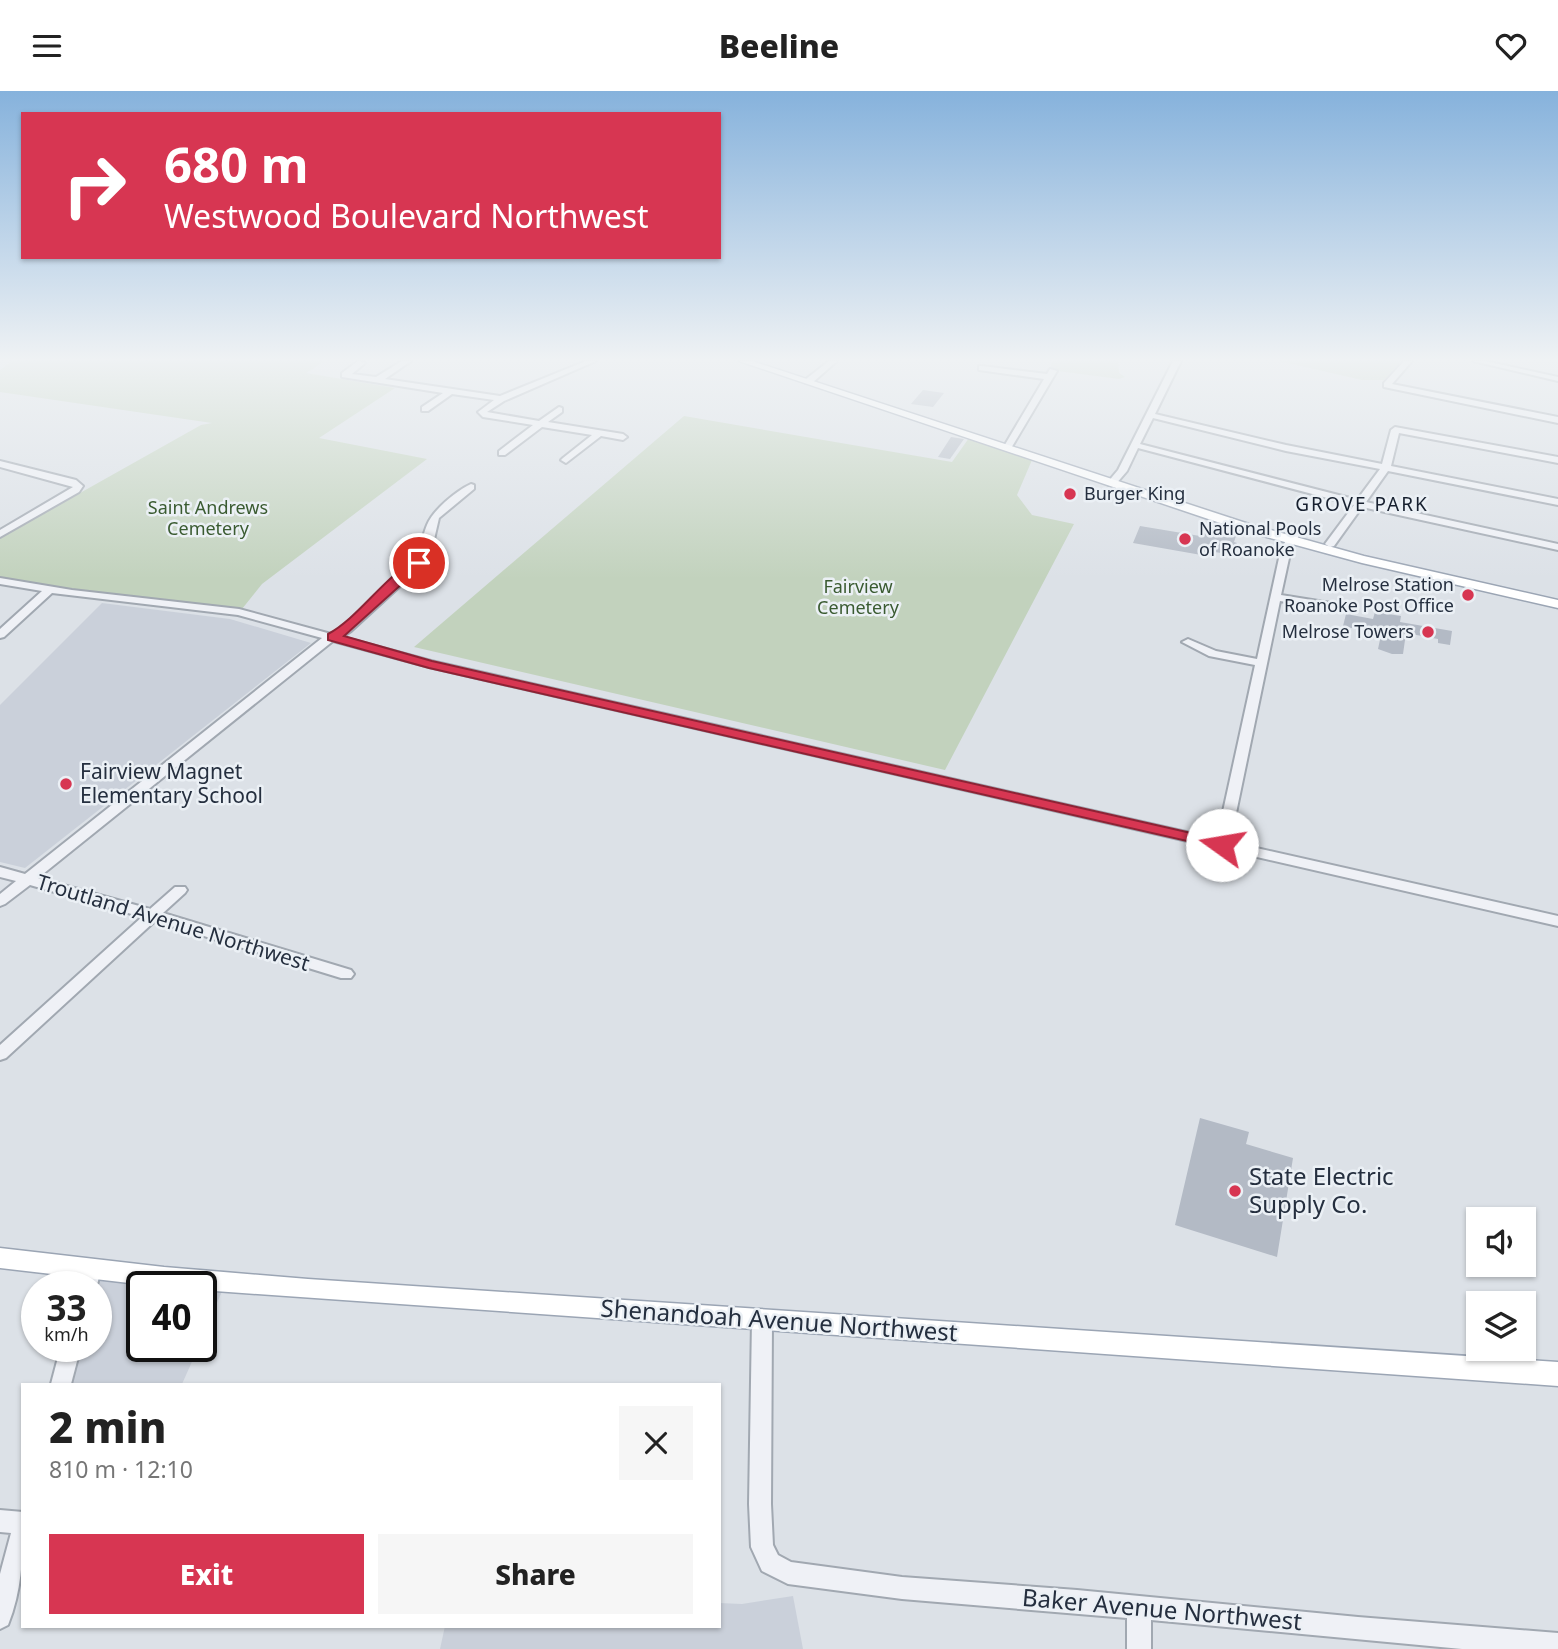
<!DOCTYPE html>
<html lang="en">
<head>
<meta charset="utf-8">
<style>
	body { margin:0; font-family:"Noto Sans",sans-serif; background:#f6f6f6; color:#222; height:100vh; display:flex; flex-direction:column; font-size:26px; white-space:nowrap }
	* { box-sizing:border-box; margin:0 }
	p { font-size:23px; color:#767676 }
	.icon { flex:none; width:38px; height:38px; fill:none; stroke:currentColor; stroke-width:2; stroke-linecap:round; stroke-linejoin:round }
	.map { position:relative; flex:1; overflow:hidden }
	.panel { position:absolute; left:21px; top:1292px; width:700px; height:245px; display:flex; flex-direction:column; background:#fff; border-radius:0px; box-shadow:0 2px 5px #0004 }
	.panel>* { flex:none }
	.top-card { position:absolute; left:21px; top:21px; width:700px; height:147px; border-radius:0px; box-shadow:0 2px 5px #0004; background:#d73652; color:#fff; overflow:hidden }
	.fabs { position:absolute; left:1466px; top:1116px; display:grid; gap:14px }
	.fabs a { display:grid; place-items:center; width:70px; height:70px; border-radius:0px; background:#fff; box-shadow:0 2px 5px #0004; font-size:35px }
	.speed { position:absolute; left:21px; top:1180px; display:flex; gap:14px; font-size:35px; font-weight:700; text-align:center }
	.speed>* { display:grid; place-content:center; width:91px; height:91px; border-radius:50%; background:#fff; box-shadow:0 2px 5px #0004; line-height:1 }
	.speed small { font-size:18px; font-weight:400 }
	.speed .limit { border:4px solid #111; border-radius:10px; background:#fff; color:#111 }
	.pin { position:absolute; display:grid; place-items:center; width:60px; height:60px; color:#fff; margin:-30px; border:4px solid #fff; border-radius:50%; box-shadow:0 2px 7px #0007 }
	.me { position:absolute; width:77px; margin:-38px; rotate:283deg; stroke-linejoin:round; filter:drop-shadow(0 0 5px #0008) }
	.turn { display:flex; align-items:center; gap:24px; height:147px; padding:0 28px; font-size:32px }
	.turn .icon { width:91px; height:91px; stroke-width:2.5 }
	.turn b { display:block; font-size:49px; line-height:60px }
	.round { display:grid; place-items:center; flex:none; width:74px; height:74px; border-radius:0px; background:#f6f6f6 }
	.head { display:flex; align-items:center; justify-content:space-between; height:119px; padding:0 28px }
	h1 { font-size:42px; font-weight:800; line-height:52px }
	.primary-button { display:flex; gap:14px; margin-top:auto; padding:14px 28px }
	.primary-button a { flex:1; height:80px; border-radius:0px; background:#d73652; color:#fff; font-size:28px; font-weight:800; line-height:80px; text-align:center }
	.primary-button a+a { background:#f6f6f6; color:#222 }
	header { display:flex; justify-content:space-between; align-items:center; height:91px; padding:0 28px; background:#fff; font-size:32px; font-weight:800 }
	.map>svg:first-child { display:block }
	.built { fill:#cad0da }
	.green { fill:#c2d2bd }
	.building { fill:#b3bac5 }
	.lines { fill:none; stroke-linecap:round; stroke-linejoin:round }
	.minor-casing { stroke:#a1a8b1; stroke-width:4 }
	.major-casing { stroke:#9ba5b4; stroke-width:3 }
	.minor { fill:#eff1f6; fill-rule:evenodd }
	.major { fill:#fff; fill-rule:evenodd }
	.route { fill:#d73652; stroke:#8c2335; stroke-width:2 }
	.poi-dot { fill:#d73652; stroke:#ebf0f5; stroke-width:2.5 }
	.labels { text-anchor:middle; stroke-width:5; stroke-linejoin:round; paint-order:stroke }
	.far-poi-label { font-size:18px; fill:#252f3f; stroke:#ebf0f5; text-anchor:start }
	.far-park-label { font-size:18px; fill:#3a5b31; stroke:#ebf0f5 }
	.far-neighbourhood-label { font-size:19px; letter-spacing:2px; fill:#17202f; stroke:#ebf0f5 }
	.poi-label { font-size:21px; fill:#252f3f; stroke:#ebf0f5; text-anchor:start }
	.street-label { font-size:21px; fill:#252f3f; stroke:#ebf0f5 }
	.near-poi-label { font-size:24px; fill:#252f3f; stroke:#ebf0f5; text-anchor:start }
	.near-street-label { font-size:24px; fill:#252f3f; stroke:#ebf0f5 }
</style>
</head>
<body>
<header><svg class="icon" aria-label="menu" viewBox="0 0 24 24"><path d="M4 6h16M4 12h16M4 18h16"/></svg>Beeline<svg class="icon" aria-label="heart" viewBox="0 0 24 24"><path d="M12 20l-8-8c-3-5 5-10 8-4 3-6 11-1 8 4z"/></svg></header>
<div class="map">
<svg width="1558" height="1558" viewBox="0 0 1558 1558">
	<rect width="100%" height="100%" fill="#dce1e7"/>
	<g class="built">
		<polygon points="102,512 230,528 311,552 25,777 0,771 0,614"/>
		<polygon points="92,1178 226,1191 201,1249 201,1195 142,1195 142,1255 199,1255 182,1293 70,1293 78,1255 96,1255 96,1195 89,1195"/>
		<polygon points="793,1505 803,1558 440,1558 445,1535 719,1535 719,1512 742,1513"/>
	</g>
	<g class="green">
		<polygon points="12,270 325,270 306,282 395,297 319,347 427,368 262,493 242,518 82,500 0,487 0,447 201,334 212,332 0,301 0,279"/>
		<polygon points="1052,270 1118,270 1119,282 1125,286 1119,288 1050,279"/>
		<polygon points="1279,270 1401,270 1384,289 1362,289"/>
		<polygon points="684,325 952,371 969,347 1032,369 1017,404 1032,424 1074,433 945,679 414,556"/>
	</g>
	<g class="building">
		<polygon points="923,299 944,302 933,316 911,313"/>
		<polygon points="951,346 964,348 950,368 938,366"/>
		<polygon points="1140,435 1200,445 1202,437 1207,436 1237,442 1234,451 1237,452 1233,464 1209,460 1207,465 1133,452"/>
		<polygon points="1375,521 1401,525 1400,531 1452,540 1450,554 1438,552 1438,548 1406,542 1403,563 1392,563 1378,558 1381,544 1343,535 1346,523 1373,528"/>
		<polygon points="1200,1027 1249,1041 1246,1053 1293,1067 1277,1166 1175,1134"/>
	</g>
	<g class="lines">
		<g class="minor-casing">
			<g id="minor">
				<polygon points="358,270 365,272 352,283 376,286 402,270 411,270 385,288 500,305 586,270 596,270 504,310 487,321 539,330 559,316 562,317 562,321 548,331 623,343 627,346 623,349 601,345 566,372 561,369 563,367 592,344 542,336 505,364 499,364 499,360 533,334 483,326 478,321 494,309 452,303 428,320 422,320 422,316 443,302 342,286 342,282"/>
				<polygon points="829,270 837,270 812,292 806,292 806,288"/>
				<path d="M1173 270H1181L1155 323 1286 354 1382 373 1391 339 1395 336 1558 366V372L1399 342 1391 375 1558 408V414L1388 380 1366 411 1558 453V459L1362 416 1334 455 1330 456 1325 453 1354 414 1138 357 1127 380 1115 394H1109L1107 392 1118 379ZM1153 327 1286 360 1380 378 1357 409 1354 408 1140 353Z"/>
				<polygon points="1404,270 1412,270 1392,293 1558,326 1558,332 1384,296 1384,292"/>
				<polygon points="1473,270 1485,270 1558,286 1558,290"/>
				<polygon points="982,275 1047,283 1050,278 1057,280 1010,359 1003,357 1044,288 979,279 979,275"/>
				<polygon points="0,370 76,389 83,395 79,401 0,446 0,439 73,396 0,376"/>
				<path d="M471 393 474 394V398L439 427 432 457 423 474 351 540 342 546 431 570 1217 748 1255 574 1209 565 1182 551 1188 548 1216 560 1257 568 1281 458 1291 441H1299L1300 443 1291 458 1281 504 1343 514 1348 517 1343 520 1280 510 1230 751 1558 825V835L429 576 333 550 38 787 150 818 175 796H185L187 799 185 802 163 822 351 879 354 883 351 887H341L155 830 6 967 0 969V954L142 826 30 794 5 813 0 815V803L16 790 0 786V776L25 783 322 547 238 524 52 502 4 546 0 547V538L42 500 0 493V487L72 499 239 518 331 543 343 536 415 470C421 458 422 446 427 434 433 419 456 400 471 393Z"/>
				<polygon points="92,1170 99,1172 101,1178 96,1198 96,1195 79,1195 85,1172"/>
				<polygon points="762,1220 769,1223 772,1229 771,1413 773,1454 778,1464 791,1471 902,1486 1077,1499 1358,1526 1558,1542 1558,1558 1462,1558 1151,1529 1151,1558 1127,1558 1127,1527 902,1508 788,1493 762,1480 751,1456 749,1413 752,1229 755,1223"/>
				<polygon points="61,1255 81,1255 71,1293 51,1293"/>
				<path d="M0 1419 23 1421C23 1460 23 1497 8 1534L0 1538V1483L11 1442 0 1441Z"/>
			</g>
		</g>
		<g class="major-casing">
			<g id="major">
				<polygon points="739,270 752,270 1249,433 1364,465 1558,509 1558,517 1362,472 1241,439"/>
				<polygon points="0,1157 164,1176 308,1188 1558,1271 1558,1295 201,1199 201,1195 155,1195 0,1177"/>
			</g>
		</g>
		<use href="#minor" class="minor"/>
		<use href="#major" class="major"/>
	</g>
	<linearGradient id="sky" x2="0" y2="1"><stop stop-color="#86b2dc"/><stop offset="0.55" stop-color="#eff2f4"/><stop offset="1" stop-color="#eff2f4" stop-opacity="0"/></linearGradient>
	<rect width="1558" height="488" fill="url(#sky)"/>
	<path class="route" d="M419 468 424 472 423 474 344 545 432 570 1222 749 1230 754 1222 758 429 577 328 549V543C359 527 389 479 419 468Z"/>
	<g class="poi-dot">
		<circle cx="1070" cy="403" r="7"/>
		<circle cx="1185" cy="448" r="7"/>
		<circle cx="1468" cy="504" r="7"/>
		<circle cx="1428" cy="541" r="7"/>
		<circle cx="66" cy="693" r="7"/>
		<circle cx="1235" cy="1100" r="7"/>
	</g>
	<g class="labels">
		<g class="far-poi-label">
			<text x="1084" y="409">Burger King</text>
			<text x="1199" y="444">National Pools<tspan x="1199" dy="21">of Roanoke</tspan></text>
			<text x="1454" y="500" text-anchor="end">Melrose Station<tspan x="1454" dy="21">Roanoke Post Office</tspan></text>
			<text x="1414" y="547" text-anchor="end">Melrose Towers</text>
		</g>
		<g class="far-park-label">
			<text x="208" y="423">Saint Andrews<tspan x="208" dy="21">Cemetery</tspan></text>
			<text x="858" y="502">Fairview<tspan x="858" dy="21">Cemetery</tspan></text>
		</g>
		<g class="far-neighbourhood-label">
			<text x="1362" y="420">GROVE PARK</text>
		</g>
		<g class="poi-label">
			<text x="80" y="688">Fairview Magnet<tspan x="80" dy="24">Elementary School</tspan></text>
		</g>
		<g class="street-label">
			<text transform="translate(173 832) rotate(17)" y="7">Troutland Avenue Northwest</text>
		</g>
		<g class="near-poi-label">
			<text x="1249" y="1094">State Electric<tspan x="1249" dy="28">Supply Co.</tspan></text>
		</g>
		<g class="near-street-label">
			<text transform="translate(779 1230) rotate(4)" y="8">Shenandoah Avenue Northwest</text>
			<text transform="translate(1162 1519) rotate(5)" y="8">Baker Avenue Northwest</text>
		</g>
	</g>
</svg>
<div class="fabs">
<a><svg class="icon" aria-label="sound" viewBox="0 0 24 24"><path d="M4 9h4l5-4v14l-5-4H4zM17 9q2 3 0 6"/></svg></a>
<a><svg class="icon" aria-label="layers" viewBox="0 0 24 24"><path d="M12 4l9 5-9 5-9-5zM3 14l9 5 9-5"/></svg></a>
</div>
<div class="speed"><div>33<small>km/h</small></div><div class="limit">40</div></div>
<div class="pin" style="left:419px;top:472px;background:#d93025"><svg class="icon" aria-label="arrive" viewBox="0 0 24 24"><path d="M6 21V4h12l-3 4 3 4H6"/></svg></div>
<svg class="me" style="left:1222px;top:754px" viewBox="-20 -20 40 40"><circle r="19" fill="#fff"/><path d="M0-13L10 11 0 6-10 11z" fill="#d73652"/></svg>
<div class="top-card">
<div class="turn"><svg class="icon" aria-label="right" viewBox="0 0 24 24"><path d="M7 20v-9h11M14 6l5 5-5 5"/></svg><div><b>680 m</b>Westwood Boulevard Northwest</div></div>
</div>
<section class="panel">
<div class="head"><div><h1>2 min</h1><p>810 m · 12:10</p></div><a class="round"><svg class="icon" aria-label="close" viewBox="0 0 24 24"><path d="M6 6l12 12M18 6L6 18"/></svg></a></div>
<div class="primary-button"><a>Exit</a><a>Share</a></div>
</section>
</div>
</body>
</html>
